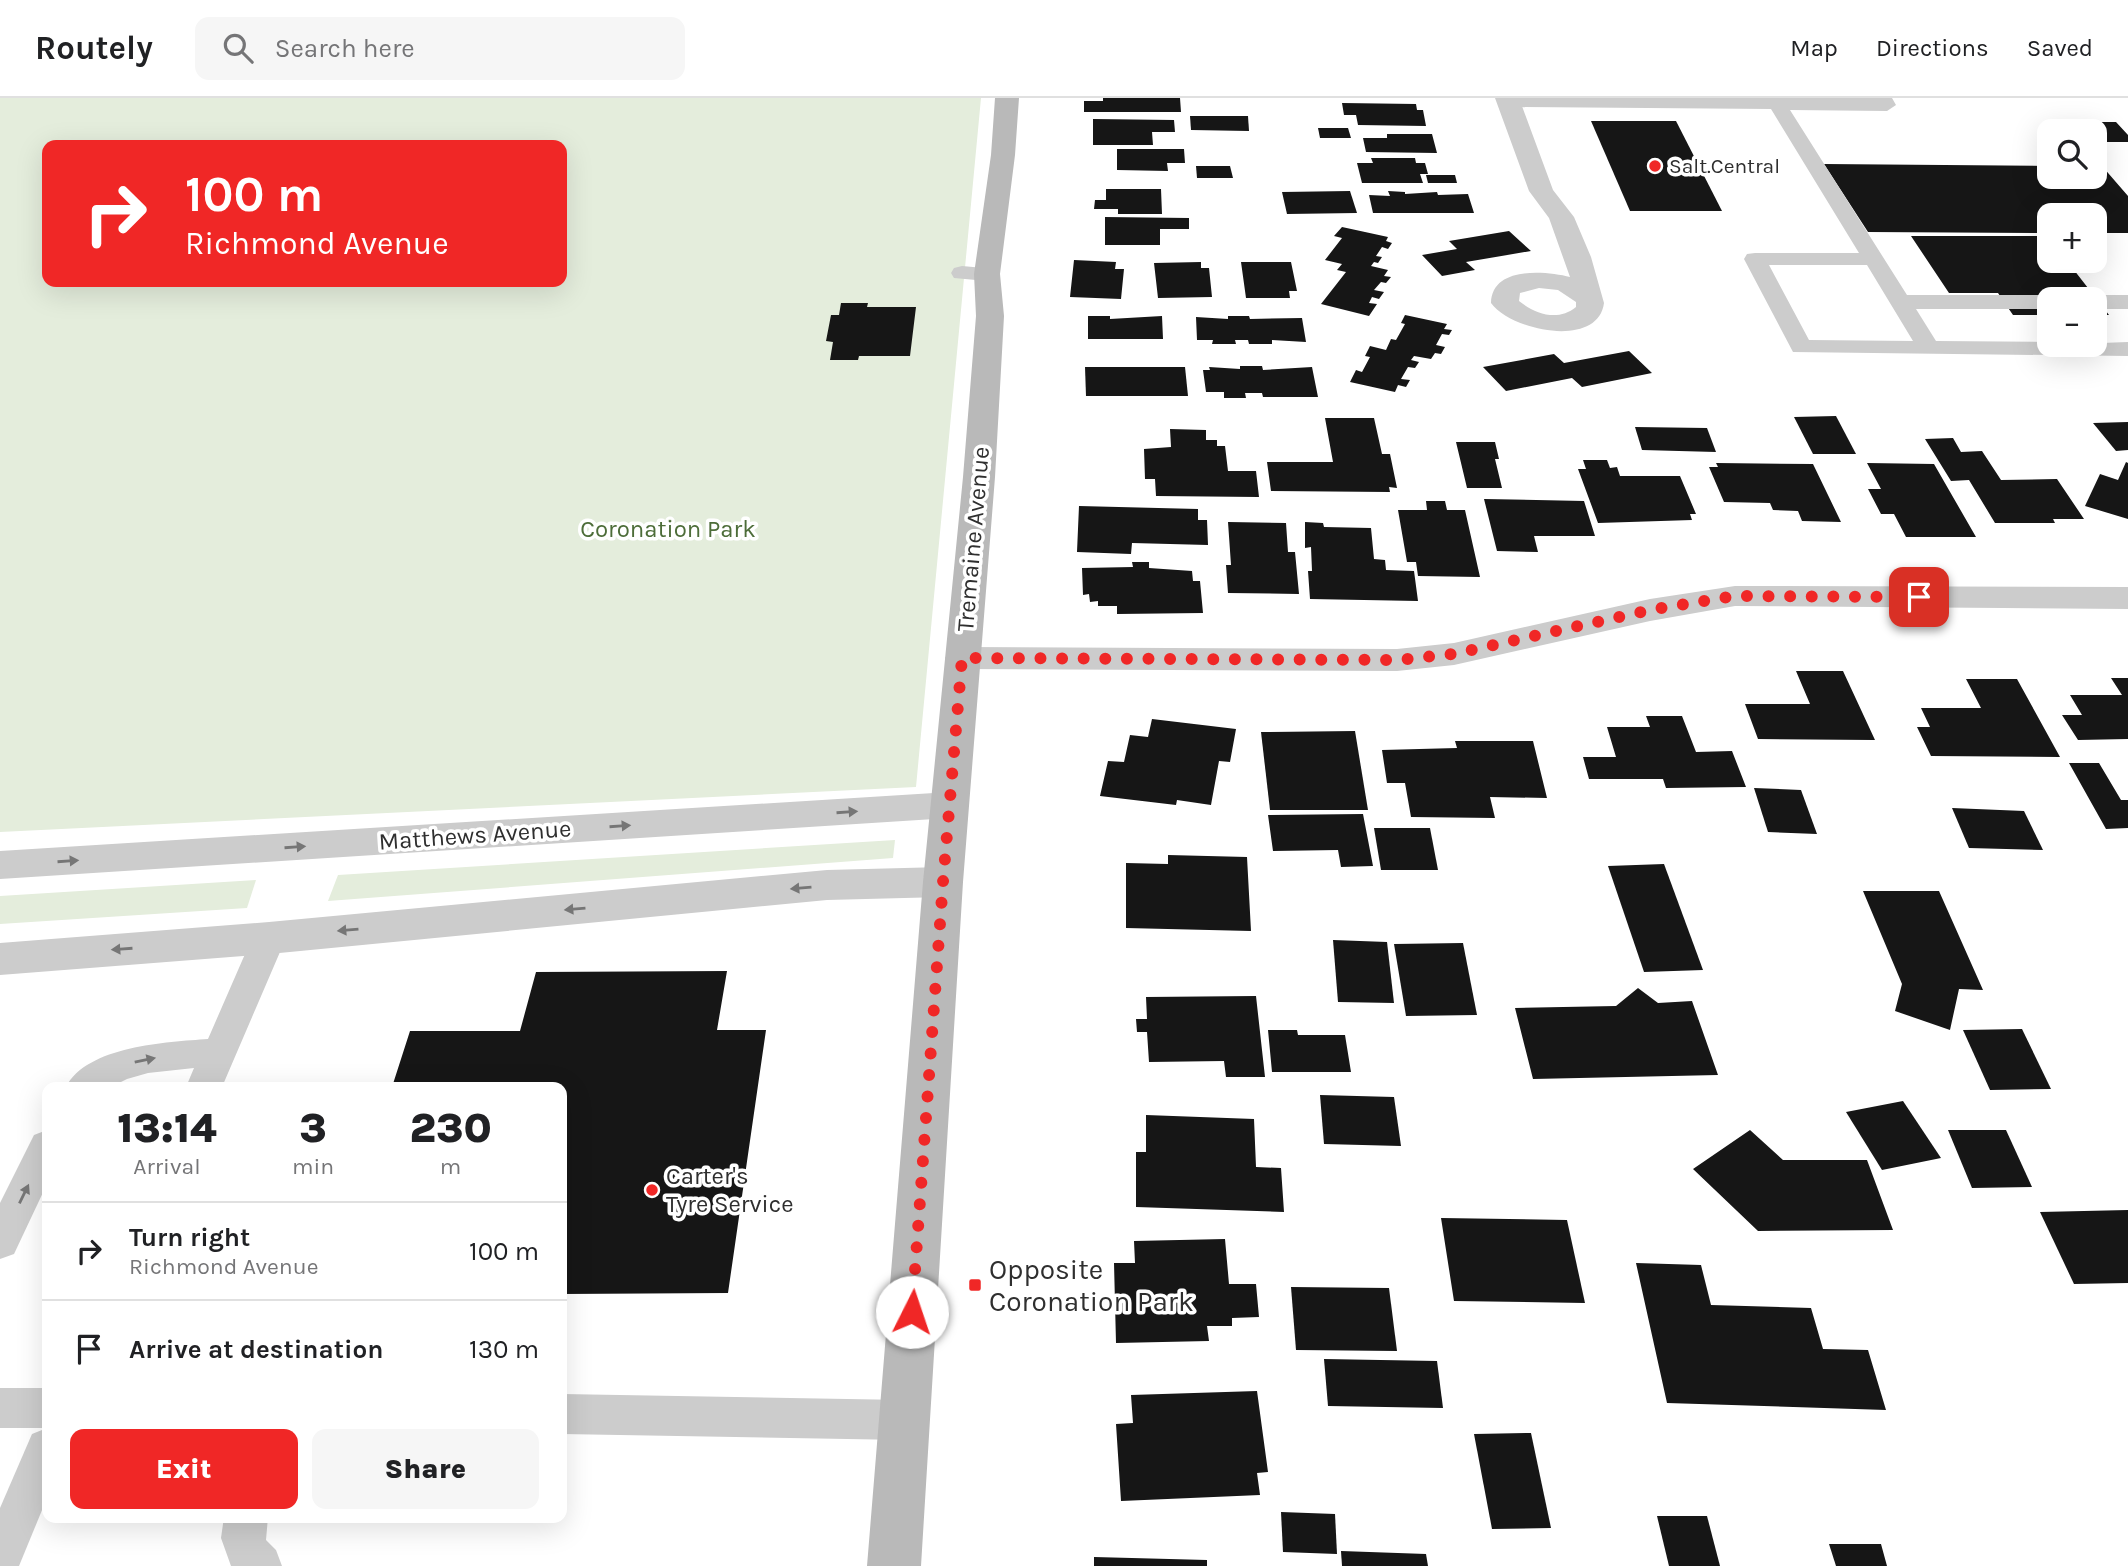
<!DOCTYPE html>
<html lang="en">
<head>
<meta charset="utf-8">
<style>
	body { margin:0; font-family:Karla,sans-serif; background:#f6f6f6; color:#202124; height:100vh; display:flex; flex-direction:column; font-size:26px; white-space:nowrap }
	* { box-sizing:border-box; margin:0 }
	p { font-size:23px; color:#757577 }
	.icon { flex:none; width:38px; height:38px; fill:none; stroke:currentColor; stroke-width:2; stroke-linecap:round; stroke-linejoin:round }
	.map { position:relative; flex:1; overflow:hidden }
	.drawer { position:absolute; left:42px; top:984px; width:525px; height:441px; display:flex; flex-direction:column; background:#fff; border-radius:14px; box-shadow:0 7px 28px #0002 }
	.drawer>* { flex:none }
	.top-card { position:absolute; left:42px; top:42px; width:525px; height:147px; border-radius:14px; box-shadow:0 7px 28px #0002; background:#f02726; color:#fff; overflow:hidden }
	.buttons { position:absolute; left:2037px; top:21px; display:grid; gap:14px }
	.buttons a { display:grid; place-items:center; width:70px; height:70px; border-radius:14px; background:#fff; box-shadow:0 7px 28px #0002; font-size:35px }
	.pin { position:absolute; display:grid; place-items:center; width:60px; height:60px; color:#fff; margin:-30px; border-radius:14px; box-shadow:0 4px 10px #0006 }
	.me { position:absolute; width:77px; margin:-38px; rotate:4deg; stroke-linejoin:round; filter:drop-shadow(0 0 5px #0008) }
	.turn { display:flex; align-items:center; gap:24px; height:147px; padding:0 28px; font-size:32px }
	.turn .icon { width:91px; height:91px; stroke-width:2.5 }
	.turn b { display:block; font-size:49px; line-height:60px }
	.eta { display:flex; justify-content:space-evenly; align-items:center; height:119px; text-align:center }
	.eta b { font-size:42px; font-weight:800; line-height:49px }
	.cta { display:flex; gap:14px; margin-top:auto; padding:14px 28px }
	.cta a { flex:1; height:80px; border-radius:14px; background:#f02726; color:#fff; font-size:28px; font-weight:800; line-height:80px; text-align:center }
	.cta a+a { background:#f6f6f6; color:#202124 }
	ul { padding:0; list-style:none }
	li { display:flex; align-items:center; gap:21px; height:98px; padding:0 28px; border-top:2px solid #e0e0e0 }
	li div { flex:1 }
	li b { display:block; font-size:26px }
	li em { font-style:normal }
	header { display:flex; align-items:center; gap:42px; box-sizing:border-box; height:98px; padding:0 35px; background:#fff; border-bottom:2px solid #e0e0e0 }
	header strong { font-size:33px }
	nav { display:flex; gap:38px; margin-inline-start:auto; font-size:24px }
	.search { width:490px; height:63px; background:#f6f6f6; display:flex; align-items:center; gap:18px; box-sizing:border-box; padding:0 24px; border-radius:14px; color:#757577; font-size:26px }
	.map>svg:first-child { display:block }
	.green { fill:#e4eddc; fill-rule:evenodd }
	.building { fill:#161616 }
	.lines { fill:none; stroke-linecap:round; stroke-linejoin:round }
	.service { fill:#ccc; fill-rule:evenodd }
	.minor { fill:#ccc; fill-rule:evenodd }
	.secondary { fill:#b9b9b9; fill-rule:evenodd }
	.oneway { fill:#767676 }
	.route { stroke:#f02726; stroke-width:12; stroke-dasharray:0 21.6 }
	.poi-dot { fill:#f02726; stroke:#fff; stroke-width:2.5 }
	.labels { text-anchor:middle; stroke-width:7; stroke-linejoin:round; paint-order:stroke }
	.far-poi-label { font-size:21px; fill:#2f2f2f; stroke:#fff; text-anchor:start }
	.park-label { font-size:24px; fill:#4d6d39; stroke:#fff }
	.street-label { font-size:24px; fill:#2f2f2f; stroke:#fff }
	.poi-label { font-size:24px; fill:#2f2f2f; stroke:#fff; text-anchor:start }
	.near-poi-label { font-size:28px; fill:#2f2f2f; stroke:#fff; text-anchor:start }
</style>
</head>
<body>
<header>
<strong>Routely</strong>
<div class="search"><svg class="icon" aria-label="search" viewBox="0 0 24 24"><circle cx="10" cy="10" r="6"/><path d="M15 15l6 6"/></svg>Search here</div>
<nav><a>Map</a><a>Directions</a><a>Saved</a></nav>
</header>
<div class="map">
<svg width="2128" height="1468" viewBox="0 0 2128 1468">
	<rect width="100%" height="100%" fill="#fff"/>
	<g class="green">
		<path d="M0 0H981L916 689 0 734ZM47 47H562V184H47Z"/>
		<polygon points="895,742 893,760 328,803 338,777"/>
		<polygon points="256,782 247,810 0,826 0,798"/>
	</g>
	<g class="building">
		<polygon points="1103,0 1180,0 1181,14 1084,14 1084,3 1103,3"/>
		<polygon points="1342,5 1416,6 1417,12 1423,12 1426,28 1358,27 1356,17 1344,17"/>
		<polygon points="1190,18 1248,18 1249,33 1191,32"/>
		<polygon points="1093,21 1174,22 1175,34 1152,34 1153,47 1093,47"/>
		<polygon points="1591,23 1676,23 1722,113 1630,113"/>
		<polygon points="2069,24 2116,24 2128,37 2128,44 2095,44 2095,33 2077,33"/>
		<polygon points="1318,30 1348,30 1351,40 1320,40"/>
		<polygon points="1387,36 1432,36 1437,55 1366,54 1363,40 1387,40"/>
		<polygon points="1117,51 1184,51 1185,65 1167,65 1168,73 1117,72"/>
		<polygon points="1371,60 1415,60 1416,65 1425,65 1428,76 1420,76 1423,85 1362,85 1357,65 1373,65"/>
		<polygon points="1824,66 2049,68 2049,79 2095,79 2095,68 2102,68 2128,98 2128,135 2095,135 2095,117 2049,117 2049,135 1868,134"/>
		<polygon points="1196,68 1230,68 1233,80 1197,80"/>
		<polygon points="1426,77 1455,77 1457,85 1428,85"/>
		<polygon points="1106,91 1161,91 1162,116 1118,116 1118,111 1094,111 1095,102 1106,102"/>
		<polygon points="1350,93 1357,115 1287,116 1282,94"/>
		<polygon points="1388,93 1405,94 1405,96 1437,94 1438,97 1468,96 1474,115 1373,115 1369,97 1390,98"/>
		<polygon points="1105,119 1189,120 1189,131 1160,131 1160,147 1105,147"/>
		<polygon points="1342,129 1388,139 1386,143 1392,145 1388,151 1382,149 1376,158 1382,159 1378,165 1374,164 1371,168 1388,172 1384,178 1391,179 1386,185 1381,184 1374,192 1384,194 1379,201 1372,199 1369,205 1377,206 1369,218 1321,206 1346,174 1337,172 1342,166 1325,162 1342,140 1334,138"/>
		<polygon points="1509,133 1531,153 1466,164 1475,172 1442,178 1422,157 1457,151 1449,143"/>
		<polygon points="1911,138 2048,138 2049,163 2067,163 2109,217 2095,217 2095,201 2049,201 2049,217 2013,217 1998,195 1949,195"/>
		<polygon points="1074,162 1116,164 1115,171 1124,171 1121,201 1070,199"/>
		<polygon points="1201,164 1201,170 1209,170 1212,199 1158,200 1154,165"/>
		<polygon points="1241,164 1291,164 1297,193 1289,193 1290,200 1246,200"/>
		<polygon points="841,205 868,205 867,209 916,209 910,258 859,258 858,262 830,262 833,244 826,243 831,217 839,217"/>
		<polygon points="1405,217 1447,226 1444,231 1452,232 1449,237 1442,236 1436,247 1445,249 1441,256 1435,255 1431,261 1414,258 1411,262 1419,264 1415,270 1408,269 1401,281 1410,282 1406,289 1398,287 1395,294 1350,284 1356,272 1362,274 1370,259 1365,258 1370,248 1386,252 1391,241 1396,242 1405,226 1401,225"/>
		<polygon points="1088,218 1110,218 1110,221 1162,218 1163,241 1088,241"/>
		<polygon points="1228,218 1249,218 1250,221 1302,220 1306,244 1272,242 1272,246 1249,246 1248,242 1235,242 1236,246 1212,246 1213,242 1197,242 1196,219 1228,221"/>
		<polygon points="1629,253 1652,275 1582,289 1572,280 1506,293 1483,269 1554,256 1564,265"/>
		<polygon points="1240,268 1262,268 1263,272 1312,269 1318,299 1263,299 1262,295 1245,295 1246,300 1224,300 1224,294 1206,294 1203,272 1210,272 1209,269 1240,271"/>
		<polygon points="1085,269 1185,269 1188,298 1086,298"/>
		<polygon points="1836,318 1856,356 1813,356 1794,319"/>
		<polygon points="1325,320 1374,320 1382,356 1390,356 1397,390 1389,389 1390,394 1271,393 1267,364 1333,364"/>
		<polygon points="2128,324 2128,352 2116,353 2093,325"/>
		<polygon points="1635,329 1707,330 1716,354 1642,352"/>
		<polygon points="1170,331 1206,332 1206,342 1217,342 1217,348 1225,348 1228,373 1256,373 1259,399 1156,398 1155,381 1145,381 1144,351 1171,349"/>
		<polygon points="1953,340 1961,354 1982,353 2001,382 2057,381 2084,421 2053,421 2055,425 1995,425 1969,382 1951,383 1925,341"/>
		<polygon points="1456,344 1495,344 1499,361 1495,361 1502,390 1467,390"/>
		<polygon points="1583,362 1607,362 1610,370 1617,369 1620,378 1680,378 1696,416 1690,416 1692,422 1598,425 1578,371 1586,371"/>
		<polygon points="2126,364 2128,365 2128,421 2085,408 2100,376 2118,382"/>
		<polygon points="1716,365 1813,366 1841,424 1802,423 1798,413 1773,412 1770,405 1724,404 1709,369 1718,369"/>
		<polygon points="1867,365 1934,366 1976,439 1906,439 1894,416 1881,416 1868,391 1881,391"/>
		<polygon points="1484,401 1584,403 1595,438 1534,438 1538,454 1497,453"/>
		<polygon points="1426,403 1445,403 1447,412 1465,412 1480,479 1418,478 1416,464 1407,464 1398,412 1427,412"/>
		<polygon points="1079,408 1198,411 1198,422 1207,422 1208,447 1132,445 1131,456 1077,454"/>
		<polygon points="1228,424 1286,425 1288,454 1295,454 1299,496 1228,495 1226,467 1231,467"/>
		<polygon points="1305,424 1323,425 1324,429 1371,430 1374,461 1385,462 1386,472 1414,473 1418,503 1310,501 1308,473 1312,473 1311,449 1305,450"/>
		<polygon points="1132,464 1149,464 1149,470 1192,473 1193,483 1200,483 1203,515 1117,516 1117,508 1098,508 1098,503 1090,504 1089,496 1083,497 1082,470 1133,469"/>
		<polygon points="1796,573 1843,573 1875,642 1758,641 1745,606 1810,606"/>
		<polygon points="2111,580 2128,580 2128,641 2078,642 2062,617 2082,617 2070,597 2122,597"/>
		<polygon points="1966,581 2017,581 2060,659 1931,658 1917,629 1930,629 1921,610 1981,610"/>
		<polygon points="1646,618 1682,618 1696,654 1732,653 1746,689 1666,690 1663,681 1589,681 1583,659 1616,659 1607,629 1650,629"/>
		<polygon points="1152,621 1236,631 1230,664 1219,663 1211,707 1177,702 1176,707 1100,698 1108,663 1124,664 1130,637 1148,639"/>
		<polygon points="1355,633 1368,712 1270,712 1261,634"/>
		<polygon points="1455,643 1533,643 1547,700 1490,699 1495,720 1411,719 1405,685 1387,685 1382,652 1457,650"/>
		<polygon points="2069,665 2099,665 2121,702 2128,702 2128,730 2106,731"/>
		<polygon points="1754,690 1801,692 1817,736 1768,734"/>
		<polygon points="1952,710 2024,713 2043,752 1969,750"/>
		<polygon points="1363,716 1373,768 1341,769 1338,752 1273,753 1268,717"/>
		<polygon points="1374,730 1430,730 1438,772 1381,772"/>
		<polygon points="1168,757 1247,759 1251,833 1126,830 1126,765 1168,766"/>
		<polygon points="1664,766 1703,872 1644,874 1608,768"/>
		<polygon points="1863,793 1939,793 1983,892 1959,891 1950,932 1895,913 1902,886"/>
		<polygon points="1333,842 1387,844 1394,905 1338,904"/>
		<polygon points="1463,845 1477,917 1406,918 1394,846"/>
		<polygon points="727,873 717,932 766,932 728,1195 562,1196 562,989 392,989 410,933 520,933 536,874"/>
		<polygon points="1638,890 1658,905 1692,903 1718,977 1533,981 1515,910 1616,908"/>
		<polygon points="1256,898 1265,979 1226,979 1224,963 1149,964 1147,934 1137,934 1136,921 1147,921 1146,899"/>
		<polygon points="2022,931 2051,991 1990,992 1963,932"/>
		<polygon points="1268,932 1297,932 1298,937 1345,937 1351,974 1272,974"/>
		<polygon points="1320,997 1394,999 1401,1048 1324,1046"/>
		<polygon points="1903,1003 1941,1060 1882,1072 1846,1014"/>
		<polygon points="1146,1017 1254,1021 1256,1069 1281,1070 1284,1114 1136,1109 1136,1054 1146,1054"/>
		<polygon points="1750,1032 1783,1062 1867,1062 1893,1132 1758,1133 1693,1071"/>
		<polygon points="1948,1032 2006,1032 2032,1089 1972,1090"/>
		<polygon points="2128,1112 2128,1185 2074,1186 2040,1114"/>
		<polygon points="1441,1120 1567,1122 1585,1205 1454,1203"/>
		<polygon points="1225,1141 1229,1186 1256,1186 1259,1219 1232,1220 1232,1228 1207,1228 1209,1243 1116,1245 1114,1165 1135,1165 1134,1143"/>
		<polygon points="1636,1165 1701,1167 1711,1207 1811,1210 1823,1251 1868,1252 1886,1312 1667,1305"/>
		<polygon points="1291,1189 1389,1190 1397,1253 1296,1252"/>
		<polygon points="1324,1261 1437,1263 1443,1310 1328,1308"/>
		<polygon points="1257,1293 1268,1374 1257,1375 1260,1397 1121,1403 1116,1326 1133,1325 1131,1297"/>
		<polygon points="1531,1335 1551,1430 1492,1431 1474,1336"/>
		<polygon points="1281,1414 1335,1416 1337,1456 1283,1454"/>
		<polygon points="1657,1418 1707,1418 1720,1468 1669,1468"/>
		<polygon points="1829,1446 1881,1446 1887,1468 1836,1468"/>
		<polygon points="1341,1453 1426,1456 1428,1468 1342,1468"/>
		<polygon points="1094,1459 1207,1462 1207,1468 1094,1468"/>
	</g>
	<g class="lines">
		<g class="service">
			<path d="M1501 0H1892L1896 7 1887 13 1790 12 1907 197H2049L2058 201H2049V211H1916L1936 243 2049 244V247L2128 244V258L1793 254 1744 161 1747 156 1755 155H1859L1771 11 1508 9 1501 7 1499 3ZM1769 167H1867L1913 243 1809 242Z"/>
			<polygon points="962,168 995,171 998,176 995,181 987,183 954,180 951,175 954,170"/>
			<polygon points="2095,197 2128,197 2128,211 2095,211 2095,201 2086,201"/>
			<path d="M269 827 281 831 286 840 222 989H186L194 970 148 975 127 981 111 989H66C87 948 167 944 208 941L252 840 257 831Z"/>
			<polygon points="47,1032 47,1086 14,1156 0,1161 0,1105 34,1037"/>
			<rect x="0" y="1290" width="47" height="40"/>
			<polygon points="562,1296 904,1302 919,1308 925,1322 919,1336 904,1342 562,1336"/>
			<polygon points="47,1330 47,1400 19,1468 0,1468 0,1410 32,1336"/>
			<polygon points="224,1419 268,1419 266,1442 276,1452 282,1468 231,1468 221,1440"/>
		</g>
		<g class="minor">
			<path d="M1495 0H1519L1553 92 1574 119 1591 159 1604 205C1598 251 1511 233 1491 205 1492 168 1545 173 1570 179L1549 120 1529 93ZM1539 190 1558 192 1576 204V209C1558 224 1535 216 1519 203L1520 195Z"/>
			<polygon points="1735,488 2128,489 2128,511 1735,508 1650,523 1454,567 1397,573 962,571 950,568 945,560 950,552 962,549 1397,551 1454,545 1650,501"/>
			<polygon points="950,694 963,697 969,707 963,717 950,720 0,781 0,753"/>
			<polygon points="943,769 957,774 963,784 957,794 943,799 827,802 269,856 0,877 0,845 269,824 827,772"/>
		</g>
		<polygon class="secondary" points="995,0 1019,0 1015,57 1000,176 1004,218 995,379 963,784 921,1468 867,1468 923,784 963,379 976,218 974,176 991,57"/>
	</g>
	<defs><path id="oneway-solid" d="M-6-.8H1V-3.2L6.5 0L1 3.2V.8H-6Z" transform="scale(1.75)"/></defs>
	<g class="oneway">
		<use href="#oneway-solid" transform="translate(847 714) rotate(-4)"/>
		<use href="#oneway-solid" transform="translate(620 728) rotate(-4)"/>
		<use href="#oneway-solid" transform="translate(295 749) rotate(-4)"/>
		<use href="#oneway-solid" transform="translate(68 763) rotate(-4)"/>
		<use href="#oneway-solid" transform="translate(801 790) rotate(175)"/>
		<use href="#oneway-solid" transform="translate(575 811) rotate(175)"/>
		<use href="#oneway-solid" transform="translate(348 832) rotate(175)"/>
		<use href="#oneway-solid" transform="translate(122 851) rotate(176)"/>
		<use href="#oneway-solid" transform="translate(145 962) rotate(-12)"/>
		<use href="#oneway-solid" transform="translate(24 1096) rotate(-64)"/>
	</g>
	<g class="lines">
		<polyline class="route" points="912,1214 943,784 962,560 1397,562 1454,556 1650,512 1735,498 1919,499"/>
	</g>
	<g class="poi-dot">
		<circle cx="1655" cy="68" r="7"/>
		<circle cx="652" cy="1092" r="7"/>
		<rect x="968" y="1180" width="14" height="14" rx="3.5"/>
	</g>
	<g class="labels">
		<g class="far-poi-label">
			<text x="1669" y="75">Salt.Central</text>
		</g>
		<g class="park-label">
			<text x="668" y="439">Coronation Park</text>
		</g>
		<g class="street-label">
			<text transform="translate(973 441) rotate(-85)" y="8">Tremaine Avenue</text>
			<text transform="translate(475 737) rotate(-4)" y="8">Matthews Avenue</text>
		</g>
		<g class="poi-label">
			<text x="666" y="1086">Carter's<tspan x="666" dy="28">Tyre Service</tspan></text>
		</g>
		<g class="near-poi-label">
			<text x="989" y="1181">Opposite<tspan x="989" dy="32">Coronation Park</tspan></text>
		</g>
	</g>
</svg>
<div class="buttons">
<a><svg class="icon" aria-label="search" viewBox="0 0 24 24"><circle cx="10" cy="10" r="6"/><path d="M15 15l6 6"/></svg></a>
<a>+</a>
<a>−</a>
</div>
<div class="pin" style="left:1919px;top:499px;background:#d93025"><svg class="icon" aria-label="arrive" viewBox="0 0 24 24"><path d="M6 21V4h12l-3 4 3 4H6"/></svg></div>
<svg class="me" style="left:912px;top:1214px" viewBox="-20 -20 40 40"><circle r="19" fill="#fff"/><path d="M0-13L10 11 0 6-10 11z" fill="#f02726"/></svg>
<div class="top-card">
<div class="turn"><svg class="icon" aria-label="right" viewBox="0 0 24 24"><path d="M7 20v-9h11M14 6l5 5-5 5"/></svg><div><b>100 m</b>Richmond Avenue</div></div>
</div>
<section class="drawer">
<div class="eta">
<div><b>13:14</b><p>Arrival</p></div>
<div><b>3</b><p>min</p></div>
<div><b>230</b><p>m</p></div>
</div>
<ul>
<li><svg class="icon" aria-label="right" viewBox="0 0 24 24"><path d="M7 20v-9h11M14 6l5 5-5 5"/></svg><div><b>Turn right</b><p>Richmond Avenue</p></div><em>100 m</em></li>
<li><svg class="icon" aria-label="arrive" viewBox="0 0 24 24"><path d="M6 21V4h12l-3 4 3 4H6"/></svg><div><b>Arrive at destination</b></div><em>130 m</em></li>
</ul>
<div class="cta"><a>Exit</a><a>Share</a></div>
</section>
</div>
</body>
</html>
